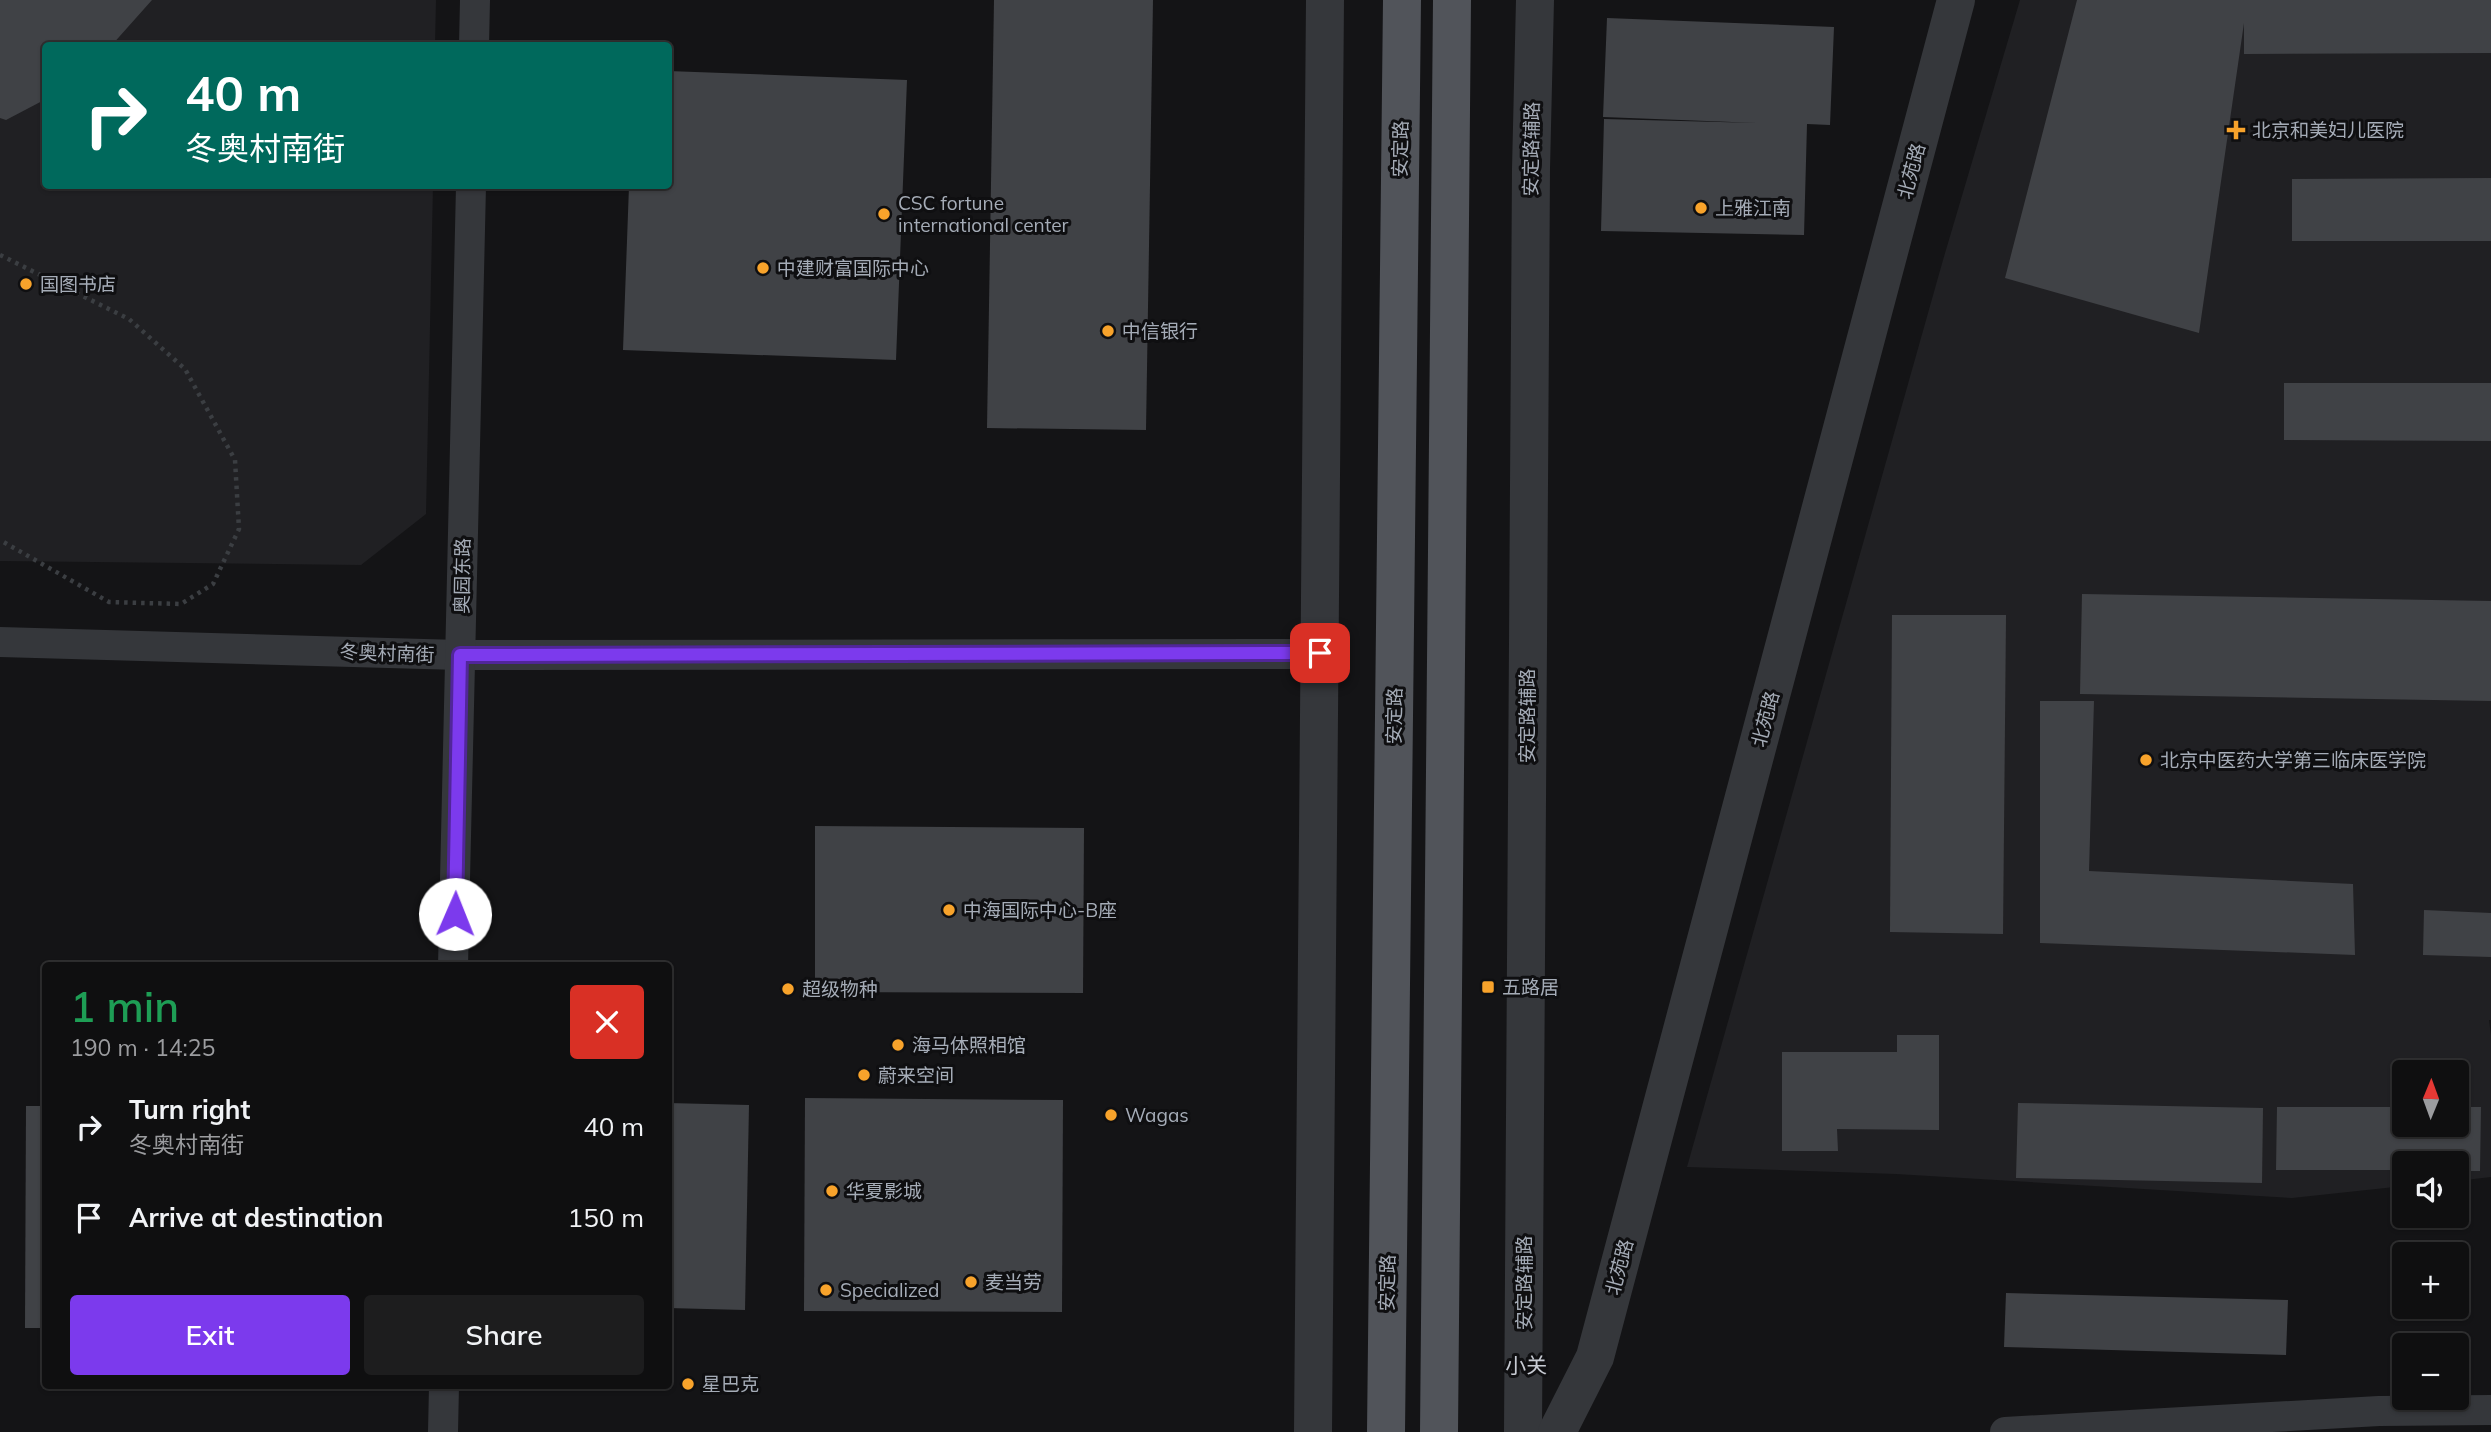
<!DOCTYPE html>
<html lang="en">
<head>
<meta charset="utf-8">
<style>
	body { margin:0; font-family:Mulish,"Noto Sans SC",sans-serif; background:#1d1d1e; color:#f1f3f6; height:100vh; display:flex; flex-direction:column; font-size:26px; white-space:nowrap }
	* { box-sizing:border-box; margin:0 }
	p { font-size:23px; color:#9b9c9f }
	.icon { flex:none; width:38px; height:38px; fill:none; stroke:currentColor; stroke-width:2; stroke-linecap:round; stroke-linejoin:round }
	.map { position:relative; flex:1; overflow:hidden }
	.panel { position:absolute; left:42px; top:962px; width:630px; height:427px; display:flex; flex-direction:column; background:#0f0f10; border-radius:7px; box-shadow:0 2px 5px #0004,0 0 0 2px #2f2f30 }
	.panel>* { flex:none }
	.top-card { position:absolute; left:42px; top:42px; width:630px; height:147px; border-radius:7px; box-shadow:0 2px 5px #0004,0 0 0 2px #2f2f30; background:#00695c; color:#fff; overflow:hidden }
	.needle { width:46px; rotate:1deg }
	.controls { position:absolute; left:2392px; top:1060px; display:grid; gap:14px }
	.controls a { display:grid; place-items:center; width:77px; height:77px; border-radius:7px; background:#0f0f10; box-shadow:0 2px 5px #0004,0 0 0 2px #2f2f30; font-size:35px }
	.pin { position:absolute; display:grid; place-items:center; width:60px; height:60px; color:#fff; margin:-30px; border-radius:14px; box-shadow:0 4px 10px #0006 }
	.me { position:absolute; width:77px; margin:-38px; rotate:1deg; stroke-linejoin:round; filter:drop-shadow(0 0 5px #0008) }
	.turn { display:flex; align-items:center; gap:24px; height:147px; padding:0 28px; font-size:32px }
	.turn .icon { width:91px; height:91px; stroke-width:2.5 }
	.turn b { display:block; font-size:49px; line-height:60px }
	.round { display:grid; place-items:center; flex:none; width:74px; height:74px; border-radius:7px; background:#1d1d1e }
	.headline { display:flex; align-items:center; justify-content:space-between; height:119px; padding:0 28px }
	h1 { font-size:42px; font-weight:600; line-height:52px; color:#1e9e55 }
	.action { display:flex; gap:14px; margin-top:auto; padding:14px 28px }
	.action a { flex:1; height:80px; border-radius:7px; background:#7c3aed; color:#fff; font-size:28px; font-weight:600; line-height:80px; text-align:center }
	.action a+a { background:#1d1d1e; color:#f1f3f6 }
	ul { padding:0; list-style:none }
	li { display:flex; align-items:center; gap:21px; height:91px; padding:0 28px }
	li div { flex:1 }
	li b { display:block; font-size:26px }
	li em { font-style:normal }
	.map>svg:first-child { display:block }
	.built { fill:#202023; fill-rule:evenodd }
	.building { fill:#404246 }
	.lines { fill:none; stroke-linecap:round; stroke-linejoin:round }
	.path { stroke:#3b3e42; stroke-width:4.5; stroke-dasharray:3.5 5; stroke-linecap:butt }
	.minor { stroke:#35373b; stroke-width:30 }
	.tertiary { stroke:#35373b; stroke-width:38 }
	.primary { stroke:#51545a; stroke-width:38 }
	.route-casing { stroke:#51269a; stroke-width:18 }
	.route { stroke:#7c3aed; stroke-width:12 }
	.poi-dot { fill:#f8a32b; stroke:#0f0f11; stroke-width:2.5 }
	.labels { text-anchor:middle; stroke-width:6; stroke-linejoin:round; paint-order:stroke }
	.poi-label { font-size:19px; fill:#a5acb7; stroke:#0f0f11; text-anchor:start }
	.street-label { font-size:19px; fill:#a5acb7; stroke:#0f0f11 }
	.neighbourhood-label { font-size:21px; fill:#c7cbd3; stroke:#0f0f11 }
</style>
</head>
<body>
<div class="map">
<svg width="2491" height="1432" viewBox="0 0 2491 1432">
	<rect width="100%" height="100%" fill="#141416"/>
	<g class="built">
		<polygon points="0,0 436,0 435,45 46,46 46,186 433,186 426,514 361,565 0,561"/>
		<path d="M2020 0H2491V1020H2489L2491 1035V1177L2457 1181V1164H2404V1186L2292 1198 1896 1174 1687 1167 1943 260ZM2404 1073H2457V1125H2404Z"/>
	</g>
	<g class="building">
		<polygon points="0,0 152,0 111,46 46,46 46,99 6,120 0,118"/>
		<polygon points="994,0 1153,0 1146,430 987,428"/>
		<polygon points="2077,0 2491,0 2491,53 2244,54 2244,23 2199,333 2005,278"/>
		<polygon points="1607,18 1834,27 1830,125 1807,124 1804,235 1601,231 1604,119 1758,123 1603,117"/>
		<polygon points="668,71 907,80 896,360 623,350 629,186 668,186"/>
		<polygon points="2491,178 2491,241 2292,241 2292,179"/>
		<polygon points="2284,383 2491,383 2491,441 2284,440"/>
		<polygon points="2082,594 2491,601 2491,701 2080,694"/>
		<polygon points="1892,615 2006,615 2003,934 1890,932"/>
		<polygon points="2040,701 2094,701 2089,871 2353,884 2355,955 2040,943"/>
		<polygon points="815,826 1084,828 1083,993 815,992"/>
		<polygon points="2424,910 2491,913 2491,957 2423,955"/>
		<polygon points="1897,1035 1939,1035 1939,1130 1837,1129 1838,1151 1782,1151 1782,1052 1897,1052"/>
		<polygon points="805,1098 1063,1100 1062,1312 804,1311"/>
		<polygon points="668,1103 749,1105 745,1310 668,1308"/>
		<polygon points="2018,1103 2263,1108 2262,1183 2016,1178"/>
		<polygon points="26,1106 46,1106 46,1328 25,1328"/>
		<polygon points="2277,1107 2404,1107 2404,1125 2457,1125 2457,1107 2481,1107 2480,1171 2457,1171 2457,1164 2404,1164 2404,1170 2276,1170"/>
		<polygon points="2006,1293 2288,1300 2286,1355 2004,1347"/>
	</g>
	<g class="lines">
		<polyline class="path" points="0,255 129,319 185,369 235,460 239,529 213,584 181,604 109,602 0,540"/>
		<g class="minor">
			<polyline points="474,46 475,0"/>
			<polyline points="0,642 460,655 1320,654"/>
			<polyline points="453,966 471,186"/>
			<polyline points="443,1432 444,1386"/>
			<polyline points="2005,1432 2379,1411 2491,1410"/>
		</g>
		<g class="tertiary">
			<polyline points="1313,1432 1325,0"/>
			<polyline points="1523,1432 1531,169 1535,0"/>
			<polyline points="1557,1432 1595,1357 1956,0"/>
		</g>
		<g class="primary">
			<polyline points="1386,1432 1402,0"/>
			<polyline points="1439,1432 1452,0"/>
		</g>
	</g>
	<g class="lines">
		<g class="route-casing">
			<polyline id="route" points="455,914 460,655 1320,653"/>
		</g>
		<use href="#route" class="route"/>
	</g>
	<g class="poi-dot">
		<path d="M2232.5 119.5h7v7h7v7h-7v7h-7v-7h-7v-7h7z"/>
		<circle cx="1701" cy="208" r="7"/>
		<circle cx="884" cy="214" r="7"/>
		<circle cx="763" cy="268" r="7"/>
		<circle cx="26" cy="284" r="7"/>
		<circle cx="1108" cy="331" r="7"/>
		<circle cx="2146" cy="760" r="7"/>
		<circle cx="949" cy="910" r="7"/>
		<rect x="1481" y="980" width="14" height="14" rx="3.5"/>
		<circle cx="788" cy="989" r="7"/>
		<circle cx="898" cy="1045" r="7"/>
		<circle cx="864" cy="1075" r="7"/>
		<circle cx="1111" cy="1115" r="7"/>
		<circle cx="832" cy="1191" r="7"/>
		<circle cx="971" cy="1282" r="7"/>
		<circle cx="826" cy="1290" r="7"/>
		<circle cx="688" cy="1384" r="7"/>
	</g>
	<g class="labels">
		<g class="poi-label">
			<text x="2252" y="137">北京和美妇儿医院</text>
			<text x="898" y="210">CSC fortune<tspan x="898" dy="22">international center</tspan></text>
			<text x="1715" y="215">上雅江南</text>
			<text x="777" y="275">中建财富国际中心</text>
			<text x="40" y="291">国图书店</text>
			<text x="1122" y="338">中信银行</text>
			<text x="2160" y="767">北京中医药大学第三临床医学院</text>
			<text x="963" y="917">中海国际中心-B座</text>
			<text x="1502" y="994">五路居</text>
			<text x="802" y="996">超级物种</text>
			<text x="912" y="1052">海马体照相馆</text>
			<text x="878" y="1082">蔚来空间</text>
			<text x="1125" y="1122">Wagas</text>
			<text x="846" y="1198">华夏影城</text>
			<text x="985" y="1289">麦当劳</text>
			<text x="840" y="1297">Specialized</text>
			<text x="702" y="1391">星巴克</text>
		</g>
		<g class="street-label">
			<text transform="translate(1400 149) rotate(-89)" y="7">安定路</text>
			<text transform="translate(1531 149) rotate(-89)" y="7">安定路辅路</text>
			<text transform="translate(1911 171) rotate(-75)" y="7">北苑路</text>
			<text transform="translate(462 576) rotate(-89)" y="7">奥园东路</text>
			<text transform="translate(387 653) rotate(2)" y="7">冬奥村南街</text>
			<text transform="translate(1394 716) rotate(-89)" y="7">安定路</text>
			<text transform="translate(1527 716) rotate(-90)" y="7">安定路辅路</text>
			<text transform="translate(1765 719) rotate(-75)" y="7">北苑路</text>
			<text transform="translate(1619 1267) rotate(-75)" y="7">北苑路</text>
			<text transform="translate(1387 1283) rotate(-89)" y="7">安定路</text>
			<text transform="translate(1524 1283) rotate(-90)" y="7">安定路辅路</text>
		</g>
		<g class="neighbourhood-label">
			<text x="1526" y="1373">小关</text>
		</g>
	</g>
</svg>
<div class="controls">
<a><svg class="needle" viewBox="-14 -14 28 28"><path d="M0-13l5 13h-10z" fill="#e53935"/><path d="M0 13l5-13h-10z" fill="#9b9c9f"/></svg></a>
<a><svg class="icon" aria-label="sound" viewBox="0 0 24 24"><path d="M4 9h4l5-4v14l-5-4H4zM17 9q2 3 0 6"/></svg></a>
<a>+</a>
<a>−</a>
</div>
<div class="pin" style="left:1320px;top:653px;background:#d93025"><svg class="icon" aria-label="arrive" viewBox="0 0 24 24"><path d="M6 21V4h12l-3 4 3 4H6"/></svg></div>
<svg class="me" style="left:455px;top:914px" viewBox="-20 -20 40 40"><circle r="19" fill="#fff"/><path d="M0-13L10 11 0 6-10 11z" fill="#7c3aed"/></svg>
<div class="top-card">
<div class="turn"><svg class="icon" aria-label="right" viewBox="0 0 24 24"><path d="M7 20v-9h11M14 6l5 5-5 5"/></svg><div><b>40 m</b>冬奥村南街</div></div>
</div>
<section class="panel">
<div class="headline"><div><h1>1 min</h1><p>190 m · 14:25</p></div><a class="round" style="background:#d93025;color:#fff"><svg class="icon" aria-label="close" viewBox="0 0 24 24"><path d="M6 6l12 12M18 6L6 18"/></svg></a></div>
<ul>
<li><svg class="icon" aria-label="right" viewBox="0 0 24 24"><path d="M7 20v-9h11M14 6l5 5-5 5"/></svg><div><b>Turn right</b><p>冬奥村南街</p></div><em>40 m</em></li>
<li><svg class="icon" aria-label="arrive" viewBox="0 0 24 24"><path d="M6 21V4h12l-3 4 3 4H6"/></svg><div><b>Arrive at destination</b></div><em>150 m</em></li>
</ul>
<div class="action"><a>Exit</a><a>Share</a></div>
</section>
</div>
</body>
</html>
